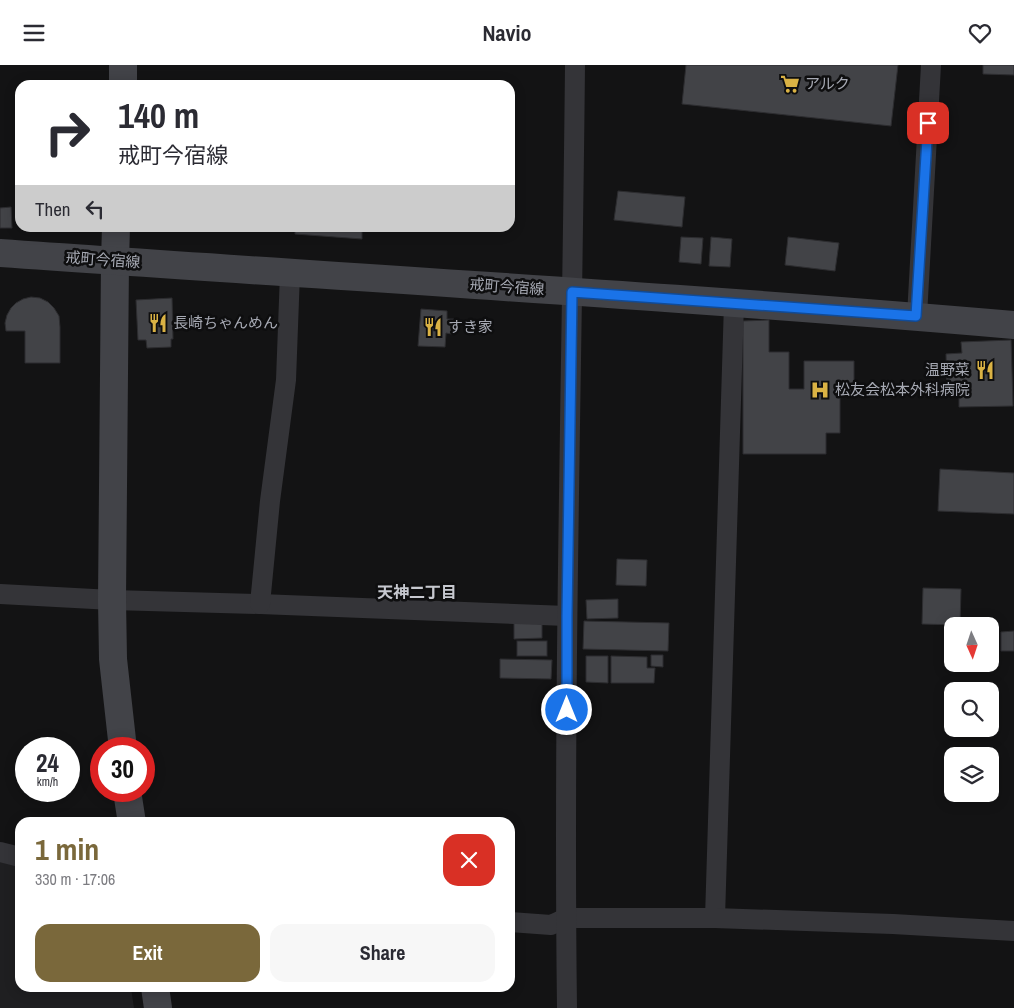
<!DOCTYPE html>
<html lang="en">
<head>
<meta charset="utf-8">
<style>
	body { margin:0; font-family:"Archivo Narrow","Noto Sans JP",sans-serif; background:#f7f7f7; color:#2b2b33; height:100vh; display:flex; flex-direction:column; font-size:19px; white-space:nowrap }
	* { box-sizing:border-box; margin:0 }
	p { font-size:16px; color:#7c7c81 }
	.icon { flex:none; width:28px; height:28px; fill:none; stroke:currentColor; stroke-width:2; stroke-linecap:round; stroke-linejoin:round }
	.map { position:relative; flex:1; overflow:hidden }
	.panel { position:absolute; left:15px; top:752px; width:500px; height:175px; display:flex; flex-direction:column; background:#fff; border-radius:15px; box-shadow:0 2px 12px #0003 }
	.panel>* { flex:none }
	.hud { position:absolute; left:15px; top:15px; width:500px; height:152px; border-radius:15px; box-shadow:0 2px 12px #0003; background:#fff; color:#2b2b33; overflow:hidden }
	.needle { width:32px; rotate:177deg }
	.tools { position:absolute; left:944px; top:552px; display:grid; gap:10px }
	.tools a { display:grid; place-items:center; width:55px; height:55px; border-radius:10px; background:#fff; box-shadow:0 2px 12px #0003; font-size:25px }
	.speed { position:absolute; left:15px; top:672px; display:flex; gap:10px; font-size:25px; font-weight:700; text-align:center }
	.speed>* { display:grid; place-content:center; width:65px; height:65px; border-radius:50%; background:#fff; box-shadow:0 2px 12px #0003; line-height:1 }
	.speed small { font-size:12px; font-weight:400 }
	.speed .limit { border:8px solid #d22; background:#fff; color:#111 }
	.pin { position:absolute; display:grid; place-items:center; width:42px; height:42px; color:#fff; margin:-21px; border-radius:10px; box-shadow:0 2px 8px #0006 }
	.me { position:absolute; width:55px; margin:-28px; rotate:0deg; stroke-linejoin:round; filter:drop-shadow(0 0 4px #0008) }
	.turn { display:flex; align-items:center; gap:18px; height:105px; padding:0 20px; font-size:22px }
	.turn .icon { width:65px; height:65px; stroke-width:2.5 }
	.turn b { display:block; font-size:35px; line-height:42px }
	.then { display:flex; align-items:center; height:48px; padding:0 20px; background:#0003; gap:10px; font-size:19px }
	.round { display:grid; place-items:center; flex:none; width:52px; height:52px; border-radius:15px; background:#f7f7f7 }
	.summary { display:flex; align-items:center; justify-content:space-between; height:85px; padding:0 20px }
	h1 { font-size:30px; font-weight:700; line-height:38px; color:#7a683b }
	.button { display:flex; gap:10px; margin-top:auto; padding:10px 20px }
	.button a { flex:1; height:58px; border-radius:15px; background:#7a683b; color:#fff; font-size:20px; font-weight:700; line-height:58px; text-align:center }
	.button a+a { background:#f7f7f7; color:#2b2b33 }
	header { display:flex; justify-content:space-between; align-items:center; height:65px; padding:0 20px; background:#fff; font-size:22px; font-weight:700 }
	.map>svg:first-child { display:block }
	.built { fill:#1f1f21 }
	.building { fill:#424347; stroke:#2d2d30 }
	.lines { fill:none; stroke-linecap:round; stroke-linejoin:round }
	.street { stroke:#343438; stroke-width:20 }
	.secondary { stroke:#424348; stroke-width:28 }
	.route-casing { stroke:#114b97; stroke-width:12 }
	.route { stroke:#1a73e8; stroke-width:9 }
	.labels { text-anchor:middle; stroke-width:5; stroke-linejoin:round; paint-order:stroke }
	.poi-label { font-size:15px; fill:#a6a9b3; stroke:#0e0e0f; text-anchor:start }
	.street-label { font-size:15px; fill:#a6a9b3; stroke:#0e0e0f }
	.neighbourhood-label { font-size:16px; font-weight:bold; fill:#c6c8cf; stroke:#0e0e0f }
</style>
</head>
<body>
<header><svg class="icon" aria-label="menu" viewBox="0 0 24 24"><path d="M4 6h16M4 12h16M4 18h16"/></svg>Navio<svg class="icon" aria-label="heart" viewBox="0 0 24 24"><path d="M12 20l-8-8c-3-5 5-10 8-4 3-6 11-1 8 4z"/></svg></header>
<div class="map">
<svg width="1014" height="943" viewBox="0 0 1014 943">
	<rect width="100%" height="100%" fill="#131314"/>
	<polygon class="built" points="0,791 20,797 20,922 131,923 134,943 0,943"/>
	<g class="building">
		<polygon points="686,0 898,0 891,61 682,39"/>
		<polygon points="983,0 1014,0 1014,10 983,9"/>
		<polygon points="618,126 685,132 682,162 614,155"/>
		<polygon points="11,142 12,163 0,163 0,143"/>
		<polygon points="295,162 362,162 362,174 295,169"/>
		<polygon points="681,172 703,173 701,199 679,197"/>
		<polygon points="711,172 732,174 730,202 709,201"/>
		<polygon points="788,172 839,178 835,206 785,200"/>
		<polygon points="31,232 40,233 48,237 54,243 59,251 60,262 60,298 25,298 25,266 6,266 5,258 7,250 11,243 16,238 23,234"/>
		<polygon points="172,233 173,274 171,274 171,282 147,283 146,275 138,275 136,235"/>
		<polygon points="421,244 447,246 447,254 454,254 452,269 446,268 445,282 418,281"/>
		<polygon points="769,255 769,287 789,287 789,324 804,324 804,296 854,296 854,330 840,330 840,368 826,368 826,389 743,389 743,256"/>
		<polygon points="1011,275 1013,341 959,342 959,326 947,326 946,289 962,288 961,277"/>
		<polygon points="940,404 1014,408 1014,449 938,446"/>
		<polygon points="617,494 647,495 646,521 616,520"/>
		<polygon points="923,523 961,524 960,560 922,559"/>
		<polygon points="618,534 618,553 587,554 586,535"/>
		<polygon points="542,554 542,573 514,574 514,555"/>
		<polygon points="584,556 669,558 668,586 583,584"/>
		<polygon points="1014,566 1014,586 1001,586 1001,567"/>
		<rect x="517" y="576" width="30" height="15"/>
		<polygon points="651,590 663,590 663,602 651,601"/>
		<polygon points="586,591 608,591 608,618 586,617"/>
		<polygon points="611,591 647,592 647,603 655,603 654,618 611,618"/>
		<polygon points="500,594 552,595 551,614 500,613"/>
	</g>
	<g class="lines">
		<g class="street">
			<polyline points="917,251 931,0"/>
			<polyline points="0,529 112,535 260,539 567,551"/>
			<polyline points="260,539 270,436 286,315 290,208"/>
			<polyline points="0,787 20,792"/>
			<polyline points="715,853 734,238"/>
			<polyline points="510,857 551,860 566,853 715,853 893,859 1014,866"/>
			<path d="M567 943C563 629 572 314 575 0"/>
		</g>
		<g class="secondary">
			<polyline points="123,20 123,0"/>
			<polyline points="116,162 115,196 112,535 113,594 123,684"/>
			<path d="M0 188C338 212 676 231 1014 260"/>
			<polyline points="127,726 132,758"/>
			<polyline points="155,922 158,943"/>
		</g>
	</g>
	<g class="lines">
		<g class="route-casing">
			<polyline id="route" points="567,645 567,551 572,227 916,251 928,58"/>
		</g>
		<use href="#route" class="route"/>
	</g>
	<defs>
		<g id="supermarket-bare" transform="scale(1.5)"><path d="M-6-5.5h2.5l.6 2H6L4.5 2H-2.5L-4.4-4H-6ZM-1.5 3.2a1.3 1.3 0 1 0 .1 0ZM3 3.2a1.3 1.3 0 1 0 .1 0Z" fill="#dab244" stroke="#0e0e0f" stroke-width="2.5" paint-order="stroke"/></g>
		<g id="restaurant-bare" transform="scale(1.5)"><path d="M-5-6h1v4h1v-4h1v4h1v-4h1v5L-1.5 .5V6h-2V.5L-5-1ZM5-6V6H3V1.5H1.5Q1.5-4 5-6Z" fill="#dab244" stroke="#0e0e0f" stroke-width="2.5" paint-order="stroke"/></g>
		<g id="hospital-bare" transform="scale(1.5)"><path d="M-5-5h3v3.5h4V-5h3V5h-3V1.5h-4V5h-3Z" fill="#dab244" stroke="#0e0e0f" stroke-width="2.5" paint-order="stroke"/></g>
	</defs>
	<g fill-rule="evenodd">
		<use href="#supermarket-bare" x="790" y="19"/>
		<use href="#restaurant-bare" x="158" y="258"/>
		<use href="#restaurant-bare" x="433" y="262"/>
		<use href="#restaurant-bare" x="985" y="305"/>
		<use href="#hospital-bare" x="820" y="325"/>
	</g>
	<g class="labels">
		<g class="poi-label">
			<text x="805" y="24">アルク</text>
			<text x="173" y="263">長崎ちゃんめん</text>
			<text x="448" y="267">すき家</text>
			<text x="970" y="310" text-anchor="end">温野菜</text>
			<text x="835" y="330">松友会松本外科病院</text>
		</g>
		<g class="street-label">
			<text transform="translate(103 195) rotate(4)" y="5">戒町今宿線</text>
			<text transform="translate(507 222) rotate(4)" y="5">戒町今宿線</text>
		</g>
		<g class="neighbourhood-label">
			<text x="417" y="533">天神二丁目</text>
		</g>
	</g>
</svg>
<div class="tools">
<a><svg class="needle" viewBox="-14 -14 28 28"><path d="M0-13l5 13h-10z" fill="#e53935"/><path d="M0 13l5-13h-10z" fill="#7c7c81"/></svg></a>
<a><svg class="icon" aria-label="search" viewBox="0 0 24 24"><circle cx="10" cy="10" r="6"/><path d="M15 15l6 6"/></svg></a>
<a><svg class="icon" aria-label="layers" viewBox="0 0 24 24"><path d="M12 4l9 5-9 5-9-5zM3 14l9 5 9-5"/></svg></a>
</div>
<div class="speed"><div>24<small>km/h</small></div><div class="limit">30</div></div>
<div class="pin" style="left:928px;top:58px;background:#d93025"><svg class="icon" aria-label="arrive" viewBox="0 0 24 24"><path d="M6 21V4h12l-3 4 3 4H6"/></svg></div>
<svg class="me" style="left:567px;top:645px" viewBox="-20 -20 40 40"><circle r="17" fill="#1a73e8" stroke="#fff" stroke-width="3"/><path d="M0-11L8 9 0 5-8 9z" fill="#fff"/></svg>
<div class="hud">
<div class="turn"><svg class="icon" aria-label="right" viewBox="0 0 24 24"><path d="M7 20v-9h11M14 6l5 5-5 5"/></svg><div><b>140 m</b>戒町今宿線</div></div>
<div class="then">Then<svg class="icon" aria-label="left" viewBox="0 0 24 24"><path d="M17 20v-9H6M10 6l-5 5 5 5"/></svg></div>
</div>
<section class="panel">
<div class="summary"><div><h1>1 min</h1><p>330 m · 17:06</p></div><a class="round" style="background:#d93025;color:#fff"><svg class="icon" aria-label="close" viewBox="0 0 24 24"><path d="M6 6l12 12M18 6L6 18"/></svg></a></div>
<div class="button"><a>Exit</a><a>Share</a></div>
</section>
</div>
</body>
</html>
